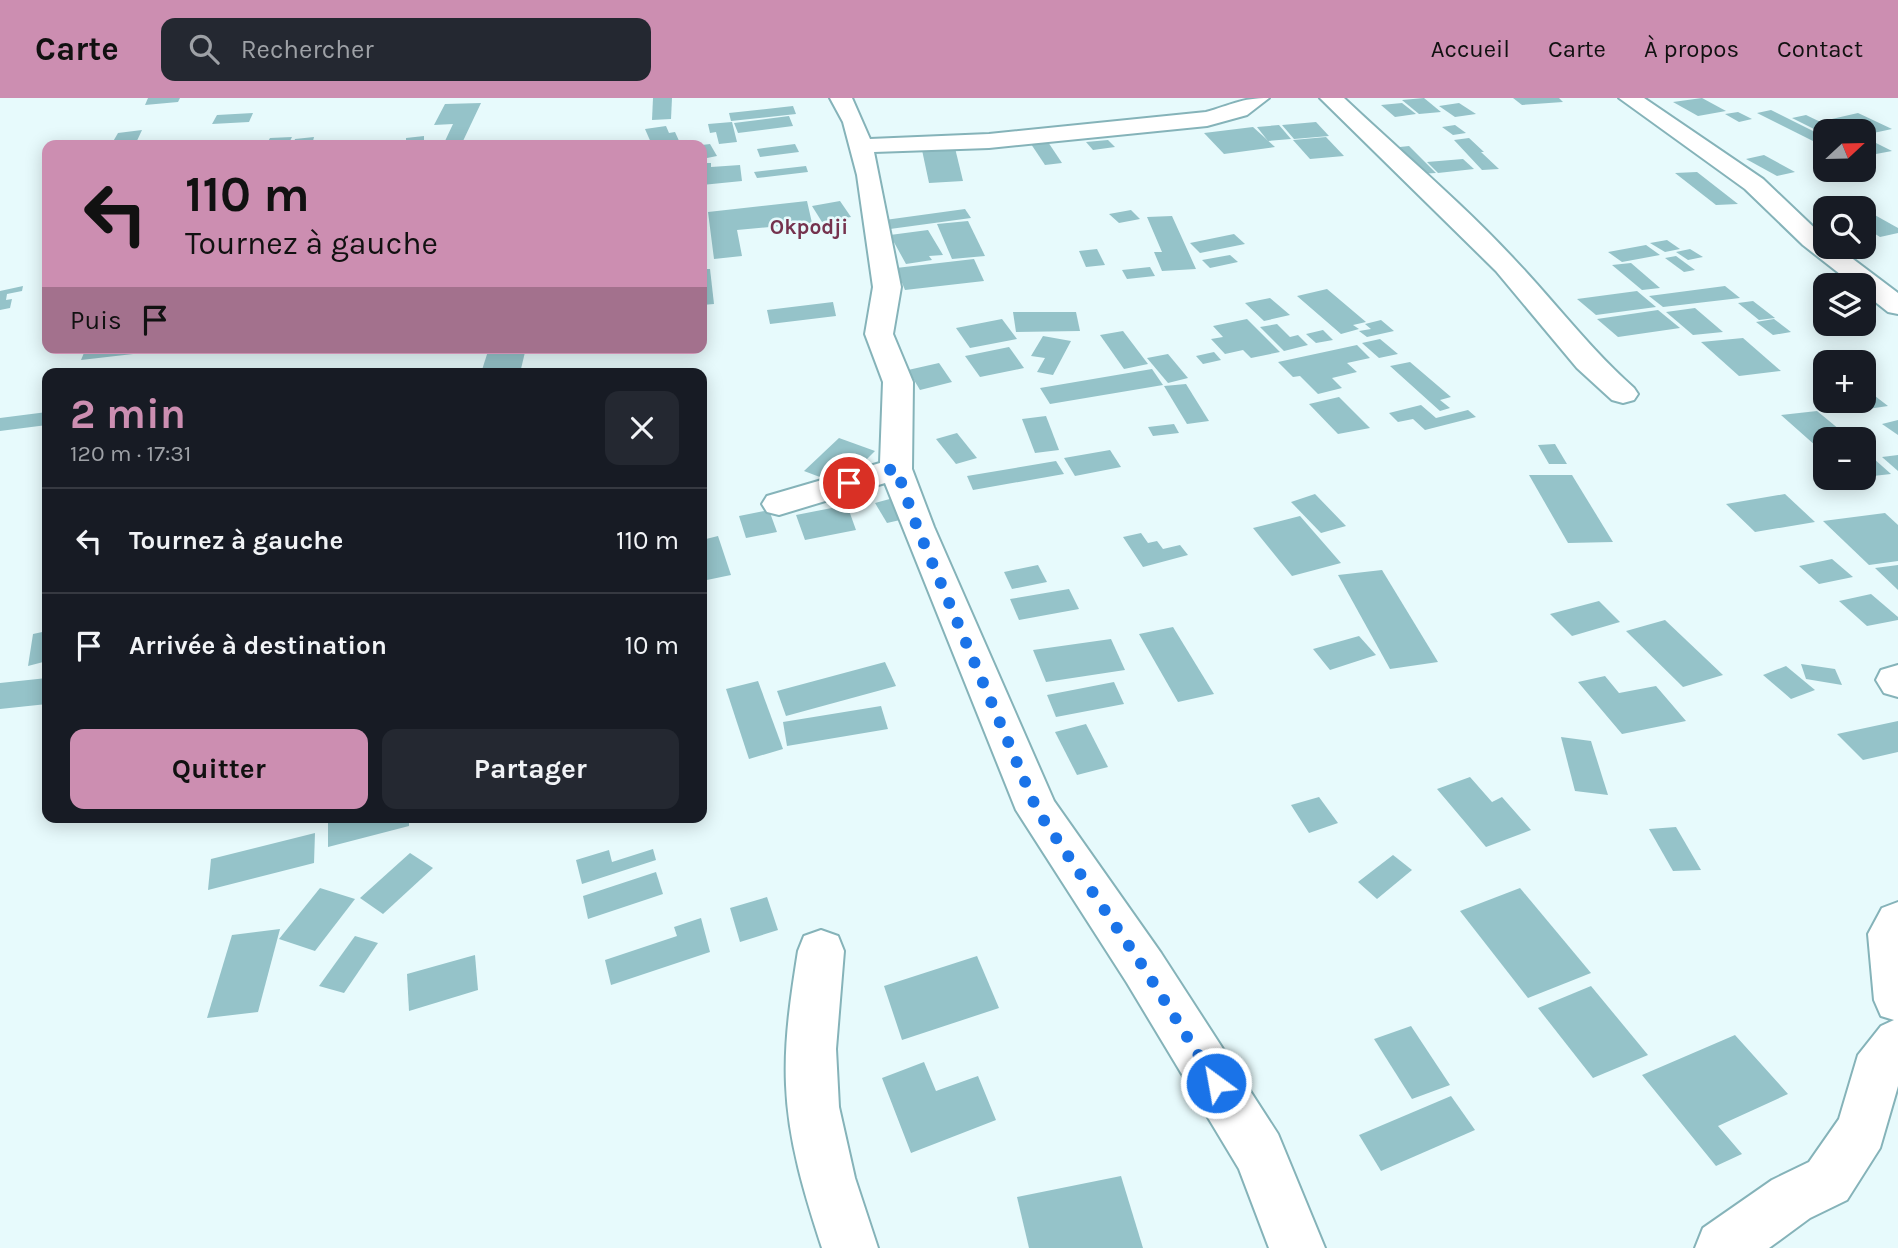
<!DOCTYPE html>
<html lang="fr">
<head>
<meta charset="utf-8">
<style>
	body { margin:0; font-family:Karla,sans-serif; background:#242831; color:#f1f3f6; height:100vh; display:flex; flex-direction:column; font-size:26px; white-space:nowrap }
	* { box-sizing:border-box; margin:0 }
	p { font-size:23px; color:#9ea1a6 }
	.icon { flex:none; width:38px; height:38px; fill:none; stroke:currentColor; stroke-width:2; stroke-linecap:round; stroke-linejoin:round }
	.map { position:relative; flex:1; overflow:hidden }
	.sheet { position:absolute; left:42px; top:270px; width:665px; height:455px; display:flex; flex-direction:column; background:#171b24; border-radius:14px; box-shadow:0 4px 18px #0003 }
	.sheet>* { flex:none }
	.top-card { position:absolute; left:42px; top:42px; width:665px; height:214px; border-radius:14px; box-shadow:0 4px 18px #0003; background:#cc8eb1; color:#111; overflow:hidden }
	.needle { width:46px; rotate:68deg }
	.buttons { position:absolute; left:1813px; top:21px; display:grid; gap:14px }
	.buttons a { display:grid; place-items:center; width:63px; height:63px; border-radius:14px; background:#171b24; box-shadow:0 4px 18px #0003; font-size:35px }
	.pin { position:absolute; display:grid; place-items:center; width:60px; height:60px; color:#fff; margin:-30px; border:4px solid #fff; border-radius:50%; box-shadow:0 2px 7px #0007 }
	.me { position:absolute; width:77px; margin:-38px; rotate:328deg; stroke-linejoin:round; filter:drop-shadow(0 0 5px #0008) }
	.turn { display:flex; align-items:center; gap:24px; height:147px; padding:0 28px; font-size:32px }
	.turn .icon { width:91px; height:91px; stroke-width:2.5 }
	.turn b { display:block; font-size:49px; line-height:60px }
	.then { display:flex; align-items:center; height:66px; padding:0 28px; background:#0003; gap:14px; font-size:26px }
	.round { display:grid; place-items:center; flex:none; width:74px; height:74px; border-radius:14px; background:#242831 }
	.summary { display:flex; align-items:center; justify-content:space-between; height:119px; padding:0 28px }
	h1 { font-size:42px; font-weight:700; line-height:52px; color:#cc8eb1 }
	.button { display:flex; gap:14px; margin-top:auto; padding:14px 28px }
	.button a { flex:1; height:80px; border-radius:14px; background:#cc8eb1; color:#111; font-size:28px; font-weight:700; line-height:80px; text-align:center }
	.button a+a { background:#242831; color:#f1f3f6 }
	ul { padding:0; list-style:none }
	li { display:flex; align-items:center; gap:21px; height:105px; padding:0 28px; border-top:2px solid #363941 }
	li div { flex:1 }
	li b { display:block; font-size:26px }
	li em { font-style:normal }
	header { display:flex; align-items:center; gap:42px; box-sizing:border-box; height:98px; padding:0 35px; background:#cc8eb1; color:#111 }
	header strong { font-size:33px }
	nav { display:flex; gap:38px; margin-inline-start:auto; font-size:24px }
	.search { width:490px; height:63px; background:#242831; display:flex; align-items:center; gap:18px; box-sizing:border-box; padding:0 24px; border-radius:14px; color:#9ea1a6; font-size:26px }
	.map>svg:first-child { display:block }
	.building { fill:#95c3c9 }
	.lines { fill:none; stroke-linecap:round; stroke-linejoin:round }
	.street-casing { stroke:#85b3b9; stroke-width:4 }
	.street { fill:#fff; fill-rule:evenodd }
	.route { stroke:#1a73e8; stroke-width:12; stroke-dasharray:0 21.6 }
	.labels { text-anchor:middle; stroke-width:5; stroke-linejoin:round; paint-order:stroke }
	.far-quarter-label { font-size:21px; font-weight:bold; fill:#75324e; stroke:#e7fafc }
</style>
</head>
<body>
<header>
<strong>Carte</strong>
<div class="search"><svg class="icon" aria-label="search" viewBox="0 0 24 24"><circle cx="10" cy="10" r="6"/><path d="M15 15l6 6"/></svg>Rechercher</div>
<nav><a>Accueil</a><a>Carte</a><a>À propos</a><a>Contact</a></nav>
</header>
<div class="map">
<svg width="1898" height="1150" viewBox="0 0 1898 1150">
	<rect width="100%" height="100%" fill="#e7fafc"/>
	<g class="building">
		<polygon points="148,0 180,0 178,4 145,7"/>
		<polygon points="653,0 672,0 671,21 652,22"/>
		<polygon points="1424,0 1441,14 1419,16 1402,2"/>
		<polygon points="1513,0 1559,0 1563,4 1522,7"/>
		<polygon points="1702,0 1726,13 1698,18 1673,4"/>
		<polygon points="481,5 463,43 445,43 453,26 434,27 445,6"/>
		<polygon points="1402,5 1416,16 1395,19 1381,7"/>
		<polygon points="1459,5 1476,16 1455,19 1439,8"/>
		<polygon points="793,8 796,16 731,23 729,15"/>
		<polygon points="1771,12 1825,39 1825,40 1813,43 1757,15"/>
		<polygon points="1738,14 1752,21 1739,24 1725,16"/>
		<polygon points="253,15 249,24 212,26 217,17"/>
		<polygon points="1858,15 1892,31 1864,37 1864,33 1845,33 1823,23"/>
		<polygon points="1806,17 1831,29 1816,32 1792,20"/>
		<polygon points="789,18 793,28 738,35 734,25"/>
		<polygon points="732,24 737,44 719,46 716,34 710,35 708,26"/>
		<polygon points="1316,24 1329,38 1294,41 1282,27"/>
		<polygon points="1279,27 1291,41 1268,43 1257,29"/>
		<polygon points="1455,27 1466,35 1453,37 1442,29"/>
		<polygon points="666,28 669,35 675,34 680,45 652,47 645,31"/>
		<polygon points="1253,29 1275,49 1224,56 1204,35"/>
		<polygon points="142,32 135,47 111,47 118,35"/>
		<polygon points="424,38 424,44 406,47 406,40"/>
		<polygon points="292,39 288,47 266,47 270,40"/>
		<polygon points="314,39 312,47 293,47 295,41"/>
		<polygon points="1326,39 1344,58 1310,61 1293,42"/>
		<polygon points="1864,39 1892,53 1876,56 1864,50"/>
		<polygon points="1469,40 1484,54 1481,54 1499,71 1482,72 1454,42"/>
		<polygon points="1108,42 1115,49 1093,52 1086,44"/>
		<polygon points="1048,44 1062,65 1045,67 1031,46"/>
		<polygon points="710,46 717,58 702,61 702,47"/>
		<polygon points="795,46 799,54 760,59 757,51"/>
		<polygon points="1409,48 1436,75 1418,76 1391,50"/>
		<polygon points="955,50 963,83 929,85 922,52"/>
		<polygon points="1764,57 1795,74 1777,78 1746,61"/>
		<polygon points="1463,61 1474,71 1438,75 1427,64"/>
		<polygon points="702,65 711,65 711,69 740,67 742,83 702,87"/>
		<polygon points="806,68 808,74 757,80 754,74"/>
		<polygon points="1697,74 1738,106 1716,107 1675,75"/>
		<polygon points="807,103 812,125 737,132 742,158 714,161 708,114"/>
		<polygon points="840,103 851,119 822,124 812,108"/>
		<polygon points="965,111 971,120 890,131 885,122"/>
		<polygon points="1864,111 1898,130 1898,135 1880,139 1864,129"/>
		<polygon points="1131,112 1140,121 1119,125 1109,116"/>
		<polygon points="1172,118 1196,171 1162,173 1154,154 1162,154 1147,119"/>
		<polygon points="968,123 985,158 952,161 937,126"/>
		<polygon points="928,132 943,157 929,158 932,162 906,166 890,137"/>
		<polygon points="1234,136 1245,146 1200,155 1190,145"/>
		<polygon points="1667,142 1680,151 1665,154 1650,145"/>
		<polygon points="1646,147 1660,157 1622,164 1608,154"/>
		<polygon points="1097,151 1105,167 1086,169 1079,153"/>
		<polygon points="1690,151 1703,159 1688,162 1676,154"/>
		<polygon points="1230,157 1238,164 1210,170 1202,162"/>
		<polygon points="1676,158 1695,172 1684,174 1665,160"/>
		<polygon points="974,161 984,183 905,192 896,170"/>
		<polygon points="1631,165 1660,190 1642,192 1612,167"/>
		<polygon points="1150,169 1155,178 1127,181 1122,172"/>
		<polygon points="702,171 710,171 714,206 702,207"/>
		<polygon points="23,188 22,193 7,196 6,202 12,201 10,210 0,212 0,193"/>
		<polygon points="1725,188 1740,200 1663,209 1649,198"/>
		<polygon points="1327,191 1366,224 1353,227 1359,231 1341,236 1297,198"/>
		<polygon points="1637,193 1656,209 1596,217 1577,201"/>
		<polygon points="1270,200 1290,217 1264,223 1245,205"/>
		<polygon points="1753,203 1775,220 1759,222 1738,205"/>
		<polygon points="833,204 836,218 770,226 767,212"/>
		<polygon points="1695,210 1723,234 1693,237 1666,214"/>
		<polygon points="1658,212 1680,230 1618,239 1597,221"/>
		<polygon points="1013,214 1076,214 1080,233 1016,234"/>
		<polygon points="1002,221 1017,241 970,250 956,230"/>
		<polygon points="1247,221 1280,254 1251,260 1243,252 1225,256 1211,241 1223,239 1213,228"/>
		<polygon points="1774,221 1791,234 1773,237 1756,224"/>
		<polygon points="1381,222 1394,233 1367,239 1359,233 1371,231 1365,226"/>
		<polygon points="1277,226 1290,239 1298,237 1308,247 1284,253 1260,229"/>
		<polygon points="1323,232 1333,242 1316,245 1306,236"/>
		<polygon points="1123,233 1148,266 1124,271 1100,237"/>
		<polygon points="1043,238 1071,243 1053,277 1037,274 1045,260 1031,258"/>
		<polygon points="1743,240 1781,273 1739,278 1701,244"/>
		<polygon points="1380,241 1398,256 1379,260 1362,245"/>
		<polygon points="1357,247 1370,260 1347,265 1357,274 1332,280 1342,290 1318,296 1300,278 1293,279 1278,264"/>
		<polygon points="1009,249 1024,270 980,279 965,258"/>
		<polygon points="86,250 168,250 168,252 81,262"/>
		<polygon points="489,250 526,250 520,275 481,275"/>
		<polygon points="1214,254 1221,262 1203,266 1196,258"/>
		<polygon points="1168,256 1188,280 1168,285 1147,260"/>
		<polygon points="1410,264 1451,299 1440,302 1450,310 1440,313 1390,268"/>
		<polygon points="939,265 952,284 920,292 908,272"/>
		<polygon points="1152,271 1163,287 1050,306 1040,290"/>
		<polygon points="1186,286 1209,323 1187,326 1164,288"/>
		<polygon points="1875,298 1888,308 1861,312 1849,303 1864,303 1864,300"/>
		<polygon points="1339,299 1370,330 1338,336 1309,306"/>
		<polygon points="1421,307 1436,320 1468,312 1476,319 1425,332 1413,321 1398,324 1389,315"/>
		<polygon points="1817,313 1851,341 1825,341 1825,356 1781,317"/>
		<polygon points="47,314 47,327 0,333 0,320"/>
		<polygon points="1046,318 1059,352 1035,355 1022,321"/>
		<polygon points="1898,322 1898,337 1882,326"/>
		<polygon points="1174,326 1179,335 1153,338 1148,329"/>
		<polygon points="957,335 977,360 956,366 936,341"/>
		<polygon points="839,340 875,353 841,387 804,373"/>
		<polygon points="1555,346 1567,366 1549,366 1538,347"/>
		<polygon points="1110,352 1121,369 1075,378 1064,360"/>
		<polygon points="1864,352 1891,376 1864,379"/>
		<polygon points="1898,357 1898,373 1882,359"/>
		<polygon points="1056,363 1064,376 973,392 967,378"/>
		<polygon points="1529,377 1572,377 1613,444 1568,445"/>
		<polygon points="1315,396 1346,428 1321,435 1291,404"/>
		<polygon points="1785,396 1815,424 1755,434 1726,406"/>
		<polygon points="897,399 909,420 887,425 875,405"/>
		<polygon points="847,407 856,432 805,442 796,417"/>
		<polygon points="769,412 777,434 746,440 739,418"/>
		<polygon points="1885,415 1898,427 1898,463 1869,467 1823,423"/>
		<polygon points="1300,418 1341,465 1292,478 1253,430"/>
		<polygon points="1141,435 1148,445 1157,443 1163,451 1180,447 1188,457 1143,469 1123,439"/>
		<polygon points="718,438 731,477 702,483 702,442"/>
		<polygon points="1832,461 1853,479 1819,486 1799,468"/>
		<polygon points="1038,467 1047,484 1012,491 1004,474"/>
		<polygon points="1898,467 1898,492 1875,470"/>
		<polygon points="1382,472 1438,564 1390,571 1338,477"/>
		<polygon points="1069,491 1079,511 1019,522 1010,501"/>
		<polygon points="1871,496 1898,519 1898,522 1867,528 1839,503"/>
		<polygon points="1599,503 1620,524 1572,538 1550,516"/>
		<polygon points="1665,522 1723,577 1683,589 1626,533"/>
		<polygon points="1173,529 1214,596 1178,604 1139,536"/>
		<polygon points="47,533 47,563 28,568 33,536"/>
		<polygon points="1359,538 1376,557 1330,572 1313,551"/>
		<polygon points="1111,541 1125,572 1046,584 1033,552"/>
		<polygon points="885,564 896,588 786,618 777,593"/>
		<polygon points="1801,566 1835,571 1842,587 1806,581"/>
		<polygon points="1786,568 1815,592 1791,601 1763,577"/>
		<polygon points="1605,578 1619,595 1656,588 1686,623 1622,636 1578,584"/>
		<polygon points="47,580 47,606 0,611 0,585"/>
		<polygon points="758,583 783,651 749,661 726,591"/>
		<polygon points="1114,584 1124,606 1056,619 1047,597"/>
		<polygon points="881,608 888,631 787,648 783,624"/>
		<polygon points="1898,623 1898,654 1863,662 1837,636"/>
		<polygon points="1086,626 1108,669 1077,677 1055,634"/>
		<polygon points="1561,639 1591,643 1608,697 1575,693"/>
		<polygon points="1470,679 1492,704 1502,699 1531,732 1486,749 1437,691"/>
		<polygon points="1319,699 1338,725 1309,735 1291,707"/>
		<polygon points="338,719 409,719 409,728 328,749 328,722"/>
		<polygon points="1676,729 1701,772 1673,773 1649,731"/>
		<polygon points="315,735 314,765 208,792 211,761"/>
		<polygon points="653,751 656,762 582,786 576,762 609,752 612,764"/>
		<polygon points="410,755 433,770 383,816 360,800"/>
		<polygon points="1393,757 1412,772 1377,801 1358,784"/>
		<polygon points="656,774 663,796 588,821 583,798"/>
		<polygon points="320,790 355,801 315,853 279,841"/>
		<polygon points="1520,790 1591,875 1528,900 1460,813"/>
		<polygon points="767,799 778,832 740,844 730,810"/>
		<polygon points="701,820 710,854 611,887 605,862 677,838 674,829"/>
		<polygon points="280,831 258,914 207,920 232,837"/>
		<polygon points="355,838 378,845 344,895 319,888"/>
		<polygon points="475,857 478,892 409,913 407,876"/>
		<polygon points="977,858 999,910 902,942 884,888"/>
		<polygon points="1591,888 1648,957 1593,980 1538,910"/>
		<polygon points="1411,928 1450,987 1412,1001 1374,941"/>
		<polygon points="1735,937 1788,996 1718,1028 1742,1056 1716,1068 1642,977"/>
		<polygon points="924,964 936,993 978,978 996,1022 911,1055 882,980"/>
		<polygon points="1451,998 1475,1032 1381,1073 1359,1037"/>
		<polygon points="1121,1078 1143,1150 1029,1150 1017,1099"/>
	</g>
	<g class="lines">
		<g class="street-casing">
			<g id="street">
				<path d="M830 0H852L870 41 989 36 1206 14C1231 7 1241 0 1269 0L1247 17 1207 28 989 50 874 54 901 189 893 236 913 284 912 371 934 429 1054 703 1161 855 1278 1036 1325 1150H1269L1239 1071 1127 885 1016 712 885 385 779 417 767 414 762 406 767 398 880 365 883 284 865 236 873 189 857 77 843 24Z"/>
				<path d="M1320 0H1344C1400 53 1461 104 1514 161 1555 204 1589 250 1634 290L1638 296 1634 302 1623 305 1612 302 1577 270 1496 173Z"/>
				<polygon points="1619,0 1644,0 1763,81 1825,140 1825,149 1837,149 1898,195 1898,216 1888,214 1864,195 1864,187 1854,187 1803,147 1745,91"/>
				<polygon points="1898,567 1898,599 1884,595 1876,582 1881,572"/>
				<polygon points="1898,804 1898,988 1880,1050 1847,1102 1810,1120 1769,1150 1695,1150 1703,1130 1772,1082 1809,1064 1839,1021 1858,957 1881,928 1894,922 1881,918 1874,902 1868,836 1882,810"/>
				<path d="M821 832 838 838 844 853 836 951 839 1009 855 1080 878 1150H822C805 1098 788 1043 786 987 784 942 791 897 798 853L804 838Z"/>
			</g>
		</g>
		<use href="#street" class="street"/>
	</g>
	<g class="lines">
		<polyline class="route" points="849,385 896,370 917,429 1037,712 1144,870 1216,985"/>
	</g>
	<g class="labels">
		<g class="far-quarter-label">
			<text x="809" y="136">Okpodji</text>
		</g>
	</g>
</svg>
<div class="buttons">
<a><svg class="needle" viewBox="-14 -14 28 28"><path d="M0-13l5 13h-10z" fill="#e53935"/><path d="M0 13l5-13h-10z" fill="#9ea1a6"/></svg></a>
<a><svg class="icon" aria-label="search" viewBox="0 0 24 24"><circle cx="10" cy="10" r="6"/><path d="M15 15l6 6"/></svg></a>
<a><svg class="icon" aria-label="layers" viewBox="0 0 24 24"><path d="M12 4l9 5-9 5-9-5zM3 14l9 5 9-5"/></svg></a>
<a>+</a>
<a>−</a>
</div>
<div class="pin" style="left:849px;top:385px;background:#d93025"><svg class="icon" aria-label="arrive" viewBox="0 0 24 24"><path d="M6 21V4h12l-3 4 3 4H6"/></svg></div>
<svg class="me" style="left:1216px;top:985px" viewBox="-20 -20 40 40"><circle r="17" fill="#1a73e8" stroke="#fff" stroke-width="3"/><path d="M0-11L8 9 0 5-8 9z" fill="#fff"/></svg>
<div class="top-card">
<div class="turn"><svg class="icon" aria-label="left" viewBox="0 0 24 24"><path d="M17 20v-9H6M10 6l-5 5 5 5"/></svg><div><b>110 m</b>Tournez à gauche</div></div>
<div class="then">Puis<svg class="icon" aria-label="arrive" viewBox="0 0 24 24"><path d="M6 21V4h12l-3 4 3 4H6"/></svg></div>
</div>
<section class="sheet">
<div class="summary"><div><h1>2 min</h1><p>120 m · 17:31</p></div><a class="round"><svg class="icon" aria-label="close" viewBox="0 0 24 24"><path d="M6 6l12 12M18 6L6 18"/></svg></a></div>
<ul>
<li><svg class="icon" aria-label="left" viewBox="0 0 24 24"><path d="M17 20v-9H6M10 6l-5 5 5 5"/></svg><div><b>Tournez à gauche</b></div><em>110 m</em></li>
<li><svg class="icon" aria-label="arrive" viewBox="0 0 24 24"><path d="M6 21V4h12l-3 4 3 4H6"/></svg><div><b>Arrivée à destination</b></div><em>10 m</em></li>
</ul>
<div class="button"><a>Quitter</a><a>Partager</a></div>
</section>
</div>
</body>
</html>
